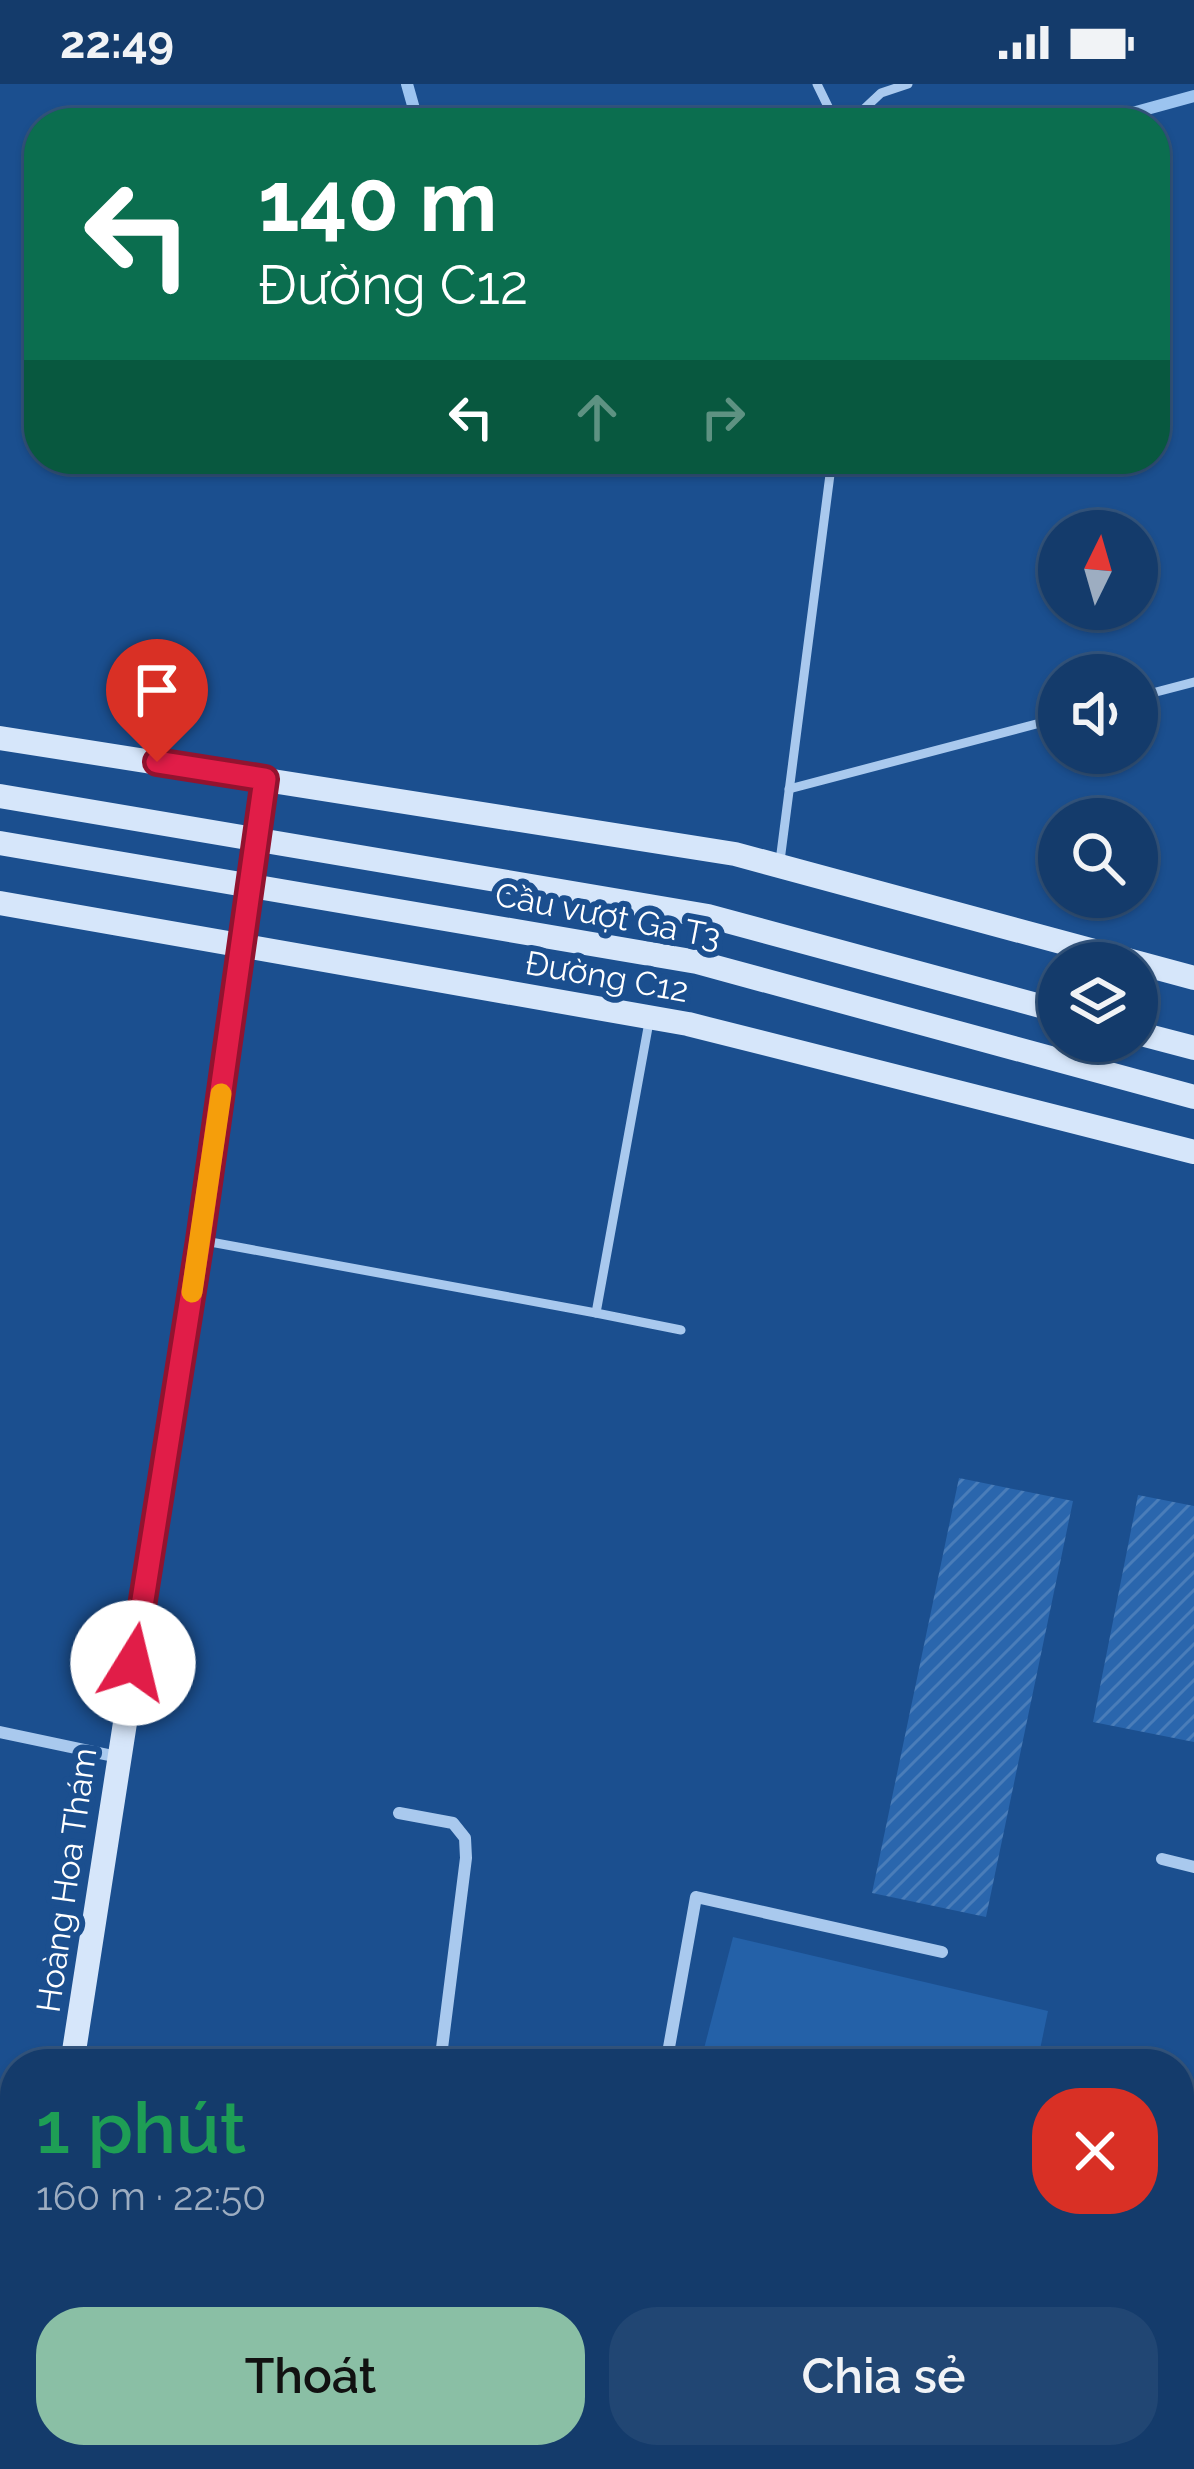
<!DOCTYPE html>
<html lang="vi">
<head>
<meta charset="utf-8">
<style>
	body { margin:0; font-family:Raleway,sans-serif; background:#214673; color:#f1f3f6; height:100vh; display:flex; flex-direction:column; font-size:45px; white-space:nowrap }
	* { box-sizing:border-box; margin:0 }
	p { font-size:39px; color:#9dadc1 }
	.icon { flex:none; width:66px; height:66px; fill:none; stroke:currentColor; stroke-width:2; stroke-linecap:round; stroke-linejoin:round }
	.map { position:relative; flex:1; overflow:hidden }
	.side { position:absolute; left:0px; top:1965px; width:1194px; height:420px; display:flex; flex-direction:column; background:#143b6b; border-radius:48px 48px 0 0; box-shadow:0 3px 9px #0004,0 0 0 3px #33557e }
	.side>* { flex:none }
	.hud { position:absolute; left:24px; top:24px; width:1146px; height:366px; border-radius:48px; box-shadow:0 3px 9px #0004,0 0 0 3px #33557e; background:#0b6e4f; color:#fff; overflow:hidden }
	.needle { width:78px; rotate:5deg }
	.buttons { position:absolute; left:1038px; top:426px; display:grid; gap:24px }
	.buttons a { display:grid; place-items:center; width:120px; height:120px; border-radius:50%; background:#143b6b; box-shadow:0 3px 9px #0004,0 0 0 3px #33557e; font-size:60px }
	.pin { position:absolute; display:grid; place-items:center; width:102px; height:102px; color:#fff; margin:-123px -51px; border-radius:50% 50% 50% 0; rotate:-45deg; box-shadow:0 0 12px #0007 }
	.pin .icon { rotate:45deg }
	.me { position:absolute; width:132px; margin:-66px; rotate:9deg; stroke-linejoin:round; filter:drop-shadow(0 0 9px #0008) }
	.turn { display:flex; align-items:center; gap:42px; height:252px; padding:0 36px; font-size:54px }
	.turn .icon { width:156px; height:156px; stroke-width:2.5 }
	.turn b { display:block; font-size:84px; line-height:102px }
	.lanes { display:flex; align-items:center; height:114px; padding:0 36px; background:#0003; justify-content:center; gap:60px; direction:ltr }
	.lanes .off { opacity:.35 }
	.round { display:grid; place-items:center; flex:none; width:126px; height:126px; border-radius:48px; background:#214673 }
	.head { display:flex; align-items:center; justify-content:space-between; height:204px; padding:0 36px }
	h1 { font-size:72px; font-weight:600; line-height:90px; color:#1e9e55 }
	.action { display:flex; gap:24px; margin-top:auto; padding:24px 36px }
	.action a { flex:1; height:138px; border-radius:48px; background:#8abfa5; color:#111; font-size:48px; font-weight:600; line-height:138px; text-align:center }
	.action a+a { background:#214673; color:#f1f3f6 }
	.status { display:flex; justify-content:space-between; align-items:center; height:84px; padding:0 60px; background:#143b6b; direction:ltr }
	.status svg { height:33px; fill:currentColor }
	.map>svg:first-child { display:block }
	.green { fill:#2461a8 }
	.lines { fill:none; stroke-linecap:round; stroke-linejoin:round }
	.stream { stroke:#9cc4f0; stroke-width:12 }
	.building { fill:url(#building-hatch) }
	.service { stroke:#a9c9ee; stroke-width:9 }
	.minor { stroke:#a9c9ee; stroke-width:12 }
	.secondary { stroke:#d6e6fa; stroke-width:24 }
	.secondary-bridge { stroke:#d6e6fa; stroke-width:24 }
	.route-casing { stroke:#92132f; stroke-width:30 }
	.route { stroke:#e11d48; stroke-width:21 }
	.slow { stroke:#f59e0b; stroke-width:21 }
	.labels { text-anchor:middle; stroke-width:12; stroke-linejoin:round; paint-order:stroke }
	.street-label { font-size:33px; fill:#fff; stroke:#1b4f8f }
</style>
</head>
<body>
<div class="status"><b>22:49</b><svg viewBox="0 0 49 12"><path d="M0 12V9h3v3zM5 12V6h3v6zM10 12V3h3v9zM15 12V0h3v12zM26 1h20v11H26zM47 4h2v5h-2z"/></svg></div>
<div class="map">
<svg width="1194" height="2385" viewBox="0 0 1194 2385">
	<defs>
		<pattern id="building-hatch" width="6" height="6" patternUnits="userSpaceOnUse" patternTransform="scale(3)"><rect width="6" height="6" fill="#2a66ad"/><path d="M-1 1l2-2M0 6l6-6M5 7l2-2" fill="none" stroke="#4a7db9"/></pattern>
	</defs>
	<rect width="100%" height="100%" fill="#1b4f8f"/>
	<polygon class="green" points="733,1853 1048,1927 1037,1980 700,1980"/>
	<g class="lines">
		<g class="stream">
			<polyline points="407,0 418,39"/>
			<polyline points="1096,39 1194,12"/>
		</g>
	</g>
	<g class="building">
		<polygon points="959,1394 1073,1417 986,1833 872,1809"/>
		<polygon points="1138,1411 1194,1422 1194,1658 1093,1638"/>
		<polygon points="1179,2007 1194,2010 1194,2106 1179,2103"/>
	</g>
	<g class="lines">
		<g class="service">
			<polyline points="817,0 836,39"/>
			<polyline points="849,39 881,9 908,0"/>
			<polyline points="1137,613 1194,598"/>
			<polyline points="789,705 1059,634"/>
			<polyline points="780,777 832,375"/>
			<polyline points="649,938 596,1229 681,1246"/>
			<polyline points="205,1157 596,1229"/>
		</g>
		<g class="minor">
			<polyline points="0,1648 118,1673"/>
			<polyline points="399,1729 453,1739 465,1754 466,1774 440,1980"/>
			<polyline points="1162,1775 1194,1783"/>
			<polyline points="666,1980 696,1813 942,1868"/>
			<polyline points="1179,2208 1194,2208"/>
			<polyline points="384,2370 473,2385"/>
			<polyline points="1038,2385 1040,2370"/>
		</g>
		<g class="secondary">
			<polyline points="0,654 735,770 1194,894"/>
			<polyline points="0,819 688,940 1194,1068"/>
			<polyline points="1137,949 1194,964"/>
			<polyline points="72,1980 200,1156 265,695"/>
			<polyline points="12,2385 15,2365"/>
		</g>
		<g class="secondary-bridge">
			<polyline points="0,712 708,832 1059,927"/>
			<polyline points="0,759 697,878 1194,1013"/>
		</g>
	</g>
	<g class="lines">
		<g class="route-casing">
			<polyline id="route" points="133,1579 200,1156 265,695 157,678"/>
		</g>
		<use href="#route" class="route"/>
		<polyline class="slow" points="192,1208 221,1010"/>
	</g>
	<g class="labels">
		<g class="street-label">
			<text transform="translate(608 831) rotate(11)" y="12">Cầu vượt Ga T3</text>
			<text transform="translate(607 892) rotate(10)" y="12">Đường C12</text>
			<text transform="translate(66 1796) rotate(-82)" y="12">Hoàng Hoa Thám</text>
		</g>
	</g>
</svg>
<div class="buttons">
<a><svg class="needle" viewBox="-14 -14 28 28"><path d="M0-13l5 13h-10z" fill="#e53935"/><path d="M0 13l5-13h-10z" fill="#9dadc1"/></svg></a>
<a><svg class="icon" aria-label="sound" viewBox="0 0 24 24"><path d="M4 9h4l5-4v14l-5-4H4zM17 9q2 3 0 6"/></svg></a>
<a><svg class="icon" aria-label="search" viewBox="0 0 24 24"><circle cx="10" cy="10" r="6"/><path d="M15 15l6 6"/></svg></a>
<a><svg class="icon" aria-label="layers" viewBox="0 0 24 24"><path d="M12 4l9 5-9 5-9-5zM3 14l9 5 9-5"/></svg></a>
</div>
<div class="pin" style="left:157px;top:678px;background:#d93025"><svg class="icon" aria-label="arrive" viewBox="0 0 24 24"><path d="M6 21V4h12l-3 4 3 4H6"/></svg></div>
<svg class="me" style="left:133px;top:1579px" viewBox="-20 -20 40 40"><circle r="19" fill="#fff"/><path d="M0-13L10 11 0 6-10 11z" fill="#e11d48"/></svg>
<div class="hud">
<div class="turn"><svg class="icon" aria-label="left" viewBox="0 0 24 24"><path d="M17 20v-9H6M10 6l-5 5 5 5"/></svg><div><b>140 m</b>Đường C12</div></div>
<div class="lanes"><svg class="icon" aria-label="left" viewBox="0 0 24 24"><path d="M17 20v-9H6M10 6l-5 5 5 5"/></svg><svg class="icon off" aria-label="ahead" viewBox="0 0 24 24"><path d="M12 20V5M6 11l6-6 6 6"/></svg><svg class="icon off" aria-label="right" viewBox="0 0 24 24"><path d="M7 20v-9h11M14 6l5 5-5 5"/></svg></div>
</div>
<section class="side">
<div class="head"><div><h1>1 phút</h1><p>160 m · 22:50</p></div><a class="round" style="background:#d93025;color:#fff"><svg class="icon" aria-label="close" viewBox="0 0 24 24"><path d="M6 6l12 12M18 6L6 18"/></svg></a></div>
<div class="action"><a>Thoát</a><a>Chia sẻ</a></div>
</section>
</div>
</body>
</html>
